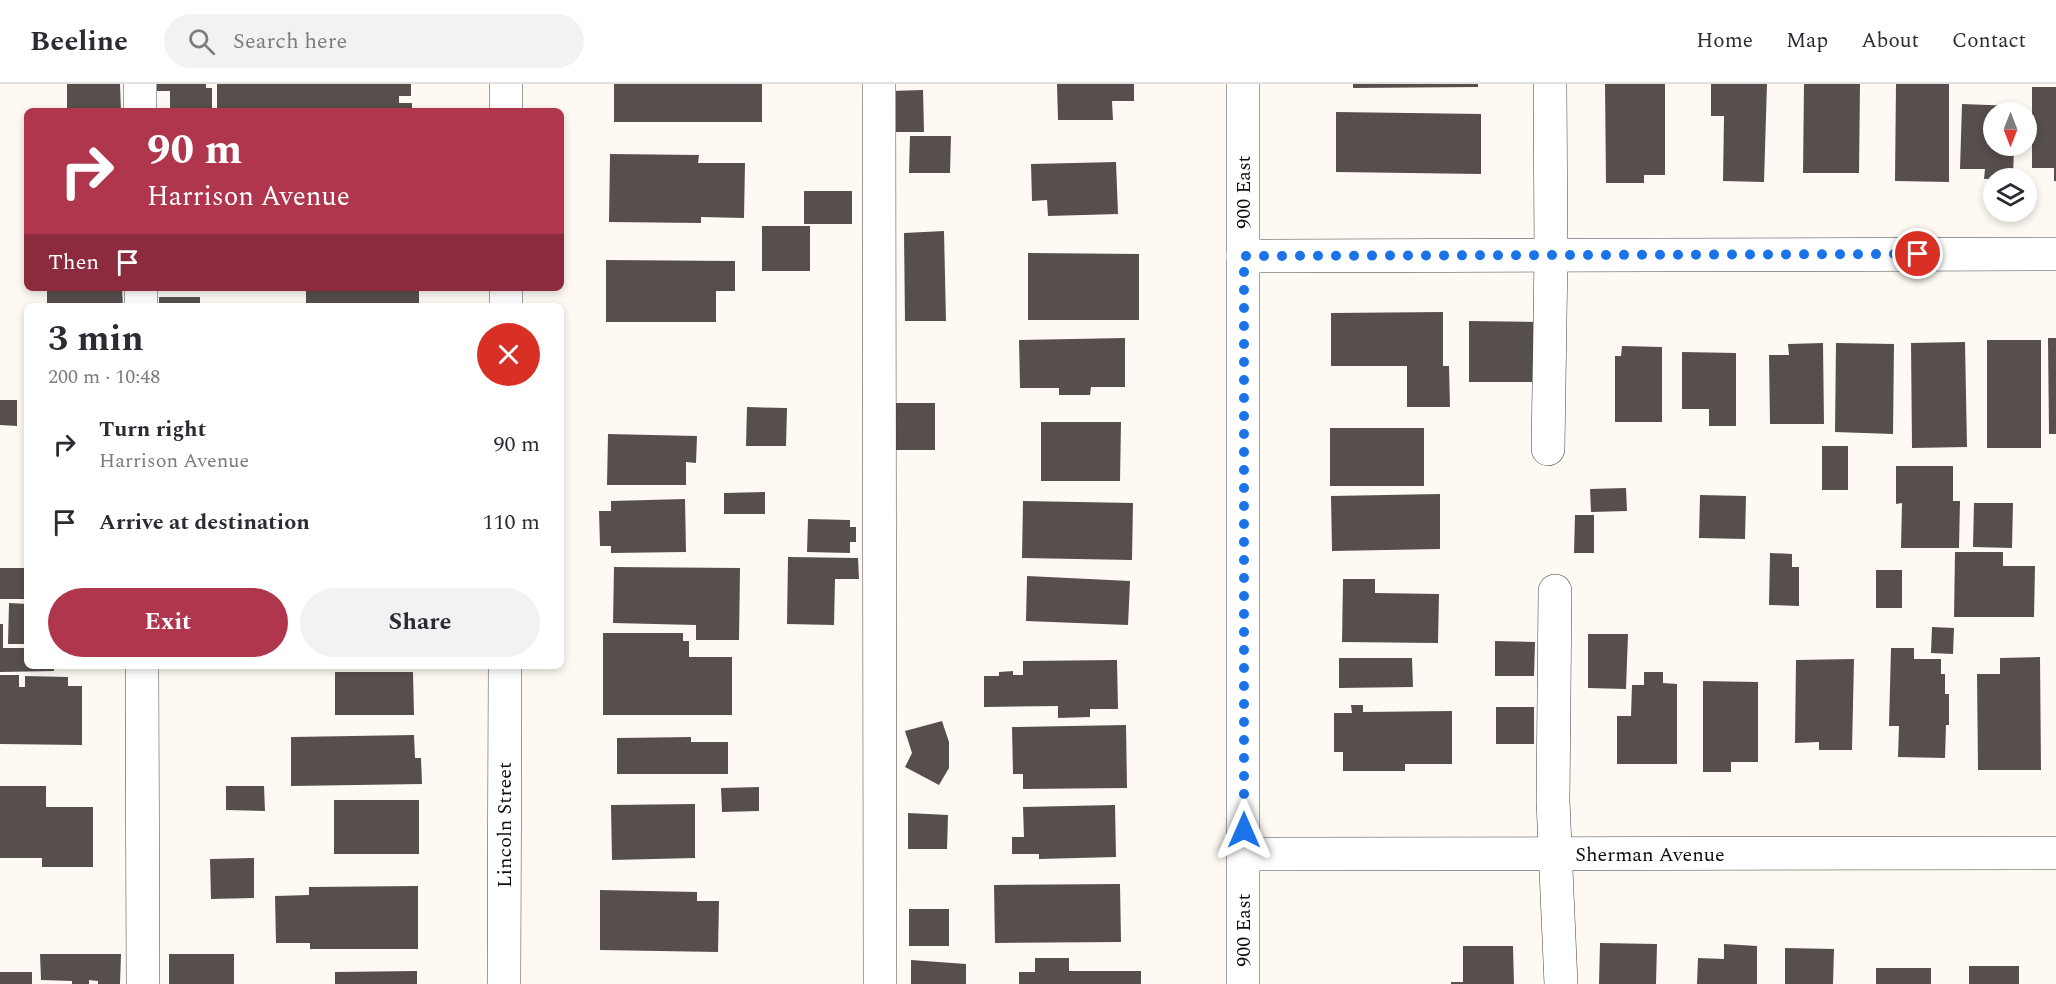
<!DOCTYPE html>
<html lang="en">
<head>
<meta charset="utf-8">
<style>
	body { margin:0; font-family:Spectral,serif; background:#f2f2f3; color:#2b2b33; height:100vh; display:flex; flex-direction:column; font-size:22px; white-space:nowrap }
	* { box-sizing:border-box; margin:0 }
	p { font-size:20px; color:#7c7c81 }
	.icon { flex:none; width:33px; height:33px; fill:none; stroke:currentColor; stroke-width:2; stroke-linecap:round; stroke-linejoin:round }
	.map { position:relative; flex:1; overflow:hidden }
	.sheet { position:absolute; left:24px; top:219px; width:540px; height:366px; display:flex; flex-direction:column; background:#fff; border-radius:9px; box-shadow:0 3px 9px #0003 }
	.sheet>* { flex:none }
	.guide { position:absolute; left:24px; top:24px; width:540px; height:183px; border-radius:9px; box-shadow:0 3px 9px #0003; background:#b0364e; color:#fff; overflow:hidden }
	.needle { width:39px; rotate:180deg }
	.controls { position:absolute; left:1983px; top:18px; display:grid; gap:12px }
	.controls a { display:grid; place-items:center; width:54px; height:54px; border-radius:50%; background:#fff; box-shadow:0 3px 9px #0003; font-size:30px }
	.pin { position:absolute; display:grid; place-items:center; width:51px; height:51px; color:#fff; margin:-26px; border:3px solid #fff; border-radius:50%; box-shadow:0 2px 6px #0007 }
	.me { position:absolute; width:66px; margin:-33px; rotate:0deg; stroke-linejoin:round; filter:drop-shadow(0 0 4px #0008) }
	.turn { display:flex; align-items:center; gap:21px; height:126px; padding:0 24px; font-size:27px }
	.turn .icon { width:78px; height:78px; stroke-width:2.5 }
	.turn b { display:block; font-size:42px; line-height:51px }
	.then { display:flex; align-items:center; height:57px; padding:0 24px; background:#0003; gap:12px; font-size:22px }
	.round { display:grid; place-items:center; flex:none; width:63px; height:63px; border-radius:32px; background:#f2f2f3 }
	.summary { display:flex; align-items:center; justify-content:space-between; height:102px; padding:0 24px }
	h1 { font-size:36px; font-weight:700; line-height:45px }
	.primary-button { display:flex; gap:12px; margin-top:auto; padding:12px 24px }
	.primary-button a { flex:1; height:69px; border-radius:36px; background:#b0364e; color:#fff; font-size:24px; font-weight:700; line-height:69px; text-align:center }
	.primary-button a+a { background:#f2f2f3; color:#2b2b33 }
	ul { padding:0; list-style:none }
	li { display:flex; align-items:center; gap:18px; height:78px; padding:0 24px }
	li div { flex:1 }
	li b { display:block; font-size:22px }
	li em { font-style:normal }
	header { display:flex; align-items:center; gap:36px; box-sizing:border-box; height:84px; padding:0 30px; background:#fff; border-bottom:2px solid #e1e1e2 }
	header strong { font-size:28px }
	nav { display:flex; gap:33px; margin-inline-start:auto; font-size:21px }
	.search { width:420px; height:54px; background:#f2f2f3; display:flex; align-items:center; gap:15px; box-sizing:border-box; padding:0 21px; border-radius:33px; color:#7c7c81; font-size:22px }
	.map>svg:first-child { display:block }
	.building { fill:#574f4d }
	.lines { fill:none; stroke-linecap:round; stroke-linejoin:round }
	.minor-casing { stroke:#424242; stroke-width:34 }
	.minor { stroke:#fff; stroke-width:33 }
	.route { stroke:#1a73e8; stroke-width:10; stroke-dasharray:0 18 }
	.labels { text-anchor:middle; stroke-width:6; stroke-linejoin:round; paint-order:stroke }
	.street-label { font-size:20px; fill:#0f0f0f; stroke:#fff }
</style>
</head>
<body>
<header>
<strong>Beeline</strong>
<div class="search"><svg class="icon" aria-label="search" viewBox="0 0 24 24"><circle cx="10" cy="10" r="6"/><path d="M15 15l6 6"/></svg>Search here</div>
<nav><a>Home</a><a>Map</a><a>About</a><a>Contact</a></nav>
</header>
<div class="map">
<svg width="2056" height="900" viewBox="0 0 2056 900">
	<rect width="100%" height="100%" fill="#fefaf3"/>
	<g class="building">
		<polygon points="67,0 120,0 121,27 67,27"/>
		<polygon points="156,0 206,0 206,4 212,4 212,27 170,27 170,7 156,7"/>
		<polygon points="217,0 411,0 411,12 399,12 399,19 412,19 412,27 217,27"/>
		<rect x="614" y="0" width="148" height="38"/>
		<polygon points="1057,0 1134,0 1134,17 1112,17 1113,36 1058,36"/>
		<polygon points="1353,0 1478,0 1478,3 1353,4"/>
		<polygon points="1605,0 1665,0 1665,91 1644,91 1644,99 1606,99"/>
		<polygon points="1711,0 1767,0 1764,98 1723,97 1724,32 1711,32"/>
		<polygon points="1804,0 1860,0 1859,89 1803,89"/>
		<polygon points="1896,0 1949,0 1949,98 1895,97"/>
		<polygon points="2032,3 2056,3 2056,97 2054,97 2054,84 2032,84"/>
		<polygon points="923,6 924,48 891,48 890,7"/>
		<polygon points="1962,20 2015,22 2015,28 1994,28 1994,62 2014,62 2013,94 1984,95 1985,85 1960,85"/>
		<polygon points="1336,28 1481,30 1481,90 1336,88"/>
		<polygon points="910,52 951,52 950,89 909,89"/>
		<polygon points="610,70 699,71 698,79 745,79 744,134 701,133 701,139 609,138"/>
		<polygon points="1116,78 1118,130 1048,132 1047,116 1032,117 1031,80"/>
		<rect x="804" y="107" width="48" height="33"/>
		<rect x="762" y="142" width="48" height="45"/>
		<polygon points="944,147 946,237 905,237 904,149"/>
		<polygon points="1028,169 1139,170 1139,236 1028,236"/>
		<polygon points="606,176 735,177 735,207 716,207 716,238 606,238"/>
		<polygon points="47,204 122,204 123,222 47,222"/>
		<rect x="306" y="204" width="113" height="18"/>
		<rect x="159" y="213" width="41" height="9"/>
		<polygon points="1443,228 1443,282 1449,282 1450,323 1407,323 1407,282 1331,282 1331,229"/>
		<polygon points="1469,237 1541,238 1540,298 1469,298"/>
		<polygon points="1125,254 1125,303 1091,303 1090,311 1059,311 1059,304 1020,304 1019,256"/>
		<polygon points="2048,254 2056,254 2056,350 2049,350"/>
		<rect x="1987" y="256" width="54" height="108"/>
		<polygon points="1965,258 1967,363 1912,364 1911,259"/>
		<polygon points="1823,259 1824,340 1770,340 1769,271 1789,271 1788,260"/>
		<polygon points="1836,259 1894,260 1893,350 1835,348"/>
		<polygon points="1622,262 1662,263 1662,338 1615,338 1615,272 1621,272"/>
		<polygon points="1682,268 1736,269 1736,342 1709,342 1709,325 1682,325"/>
		<polygon points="0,316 17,316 17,342 0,341"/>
		<rect x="889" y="319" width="46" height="47"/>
		<polygon points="747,323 787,324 786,362 746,362"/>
		<polygon points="1041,338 1121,338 1120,397 1041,397"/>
		<rect x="1330" y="344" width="94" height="58"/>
		<polygon points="608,350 697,352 696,379 686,378 686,401 607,401"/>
		<rect x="1822" y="362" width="26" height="44"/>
		<polygon points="1896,382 1953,382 1953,417 1960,417 1959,464 1901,464 1902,419 1896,420"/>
		<polygon points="1626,404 1627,427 1591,428 1590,405"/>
		<polygon points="765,408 765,430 724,430 724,409"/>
		<polygon points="1440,410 1440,465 1332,467 1331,412"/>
		<polygon points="1700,411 1746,412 1745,455 1699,454"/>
		<polygon points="685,415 686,468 611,469 611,462 600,462 599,427 611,427 611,417"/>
		<polygon points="1023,417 1133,419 1132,476 1022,474"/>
		<polygon points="1974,419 2013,419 2012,464 1973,463"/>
		<polygon points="1575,431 1594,431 1594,469 1574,469"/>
		<polygon points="808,435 850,436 850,443 856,443 856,458 850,458 850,469 807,468"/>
		<polygon points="1955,468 2003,468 2003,482 2035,482 2034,533 1954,533"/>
		<polygon points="1770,469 1792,470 1792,483 1799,483 1799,522 1769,521"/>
		<polygon points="788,473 858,474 859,495 835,495 834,541 787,540"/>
		<polygon points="614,483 740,484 739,556 696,556 696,541 613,539"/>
		<rect x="0" y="484" width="27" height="31"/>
		<rect x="1876" y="486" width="26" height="38"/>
		<polygon points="1027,492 1130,497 1128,541 1026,537"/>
		<polygon points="1343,495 1375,495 1375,509 1439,510 1438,559 1342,558"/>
		<polygon points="9,519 27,520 27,560 8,560"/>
		<polygon points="0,540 3,540 3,564 27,564 27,582 54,582 54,587 0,588"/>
		<polygon points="1932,543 1954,544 1953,570 1931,569"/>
		<polygon points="603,549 683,549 683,557 689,557 689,573 732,573 732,631 603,631"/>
		<polygon points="1588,550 1628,550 1626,605 1588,604"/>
		<polygon points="1495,557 1535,558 1534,592 1495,592"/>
		<polygon points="1891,564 1914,564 1914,575 1941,575 1941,590 1945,590 1945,610 1949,610 1949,641 1946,641 1945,674 1898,673 1899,642 1889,642"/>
		<polygon points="2040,573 2041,686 1978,686 1977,590 2000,590 2000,574"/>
		<polygon points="1339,574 1412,574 1413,603 1339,604"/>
		<polygon points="1854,575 1852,666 1819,666 1819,658 1795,659 1796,576"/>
		<polygon points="1117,576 1118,625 1090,625 1090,633 1058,634 1058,622 984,623 984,592 999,592 999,588 1013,587 1013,591 1023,591 1023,577"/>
		<polygon points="335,588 413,588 414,631 335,631"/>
		<polygon points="1644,588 1663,588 1663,599 1677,600 1677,680 1617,680 1617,632 1631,632 1632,601 1644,601"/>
		<polygon points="0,591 19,591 19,603 25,603 25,592 68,593 68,602 82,602 82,661 0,660"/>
		<polygon points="1703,597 1758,598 1758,678 1731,678 1731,688 1703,688"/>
		<polygon points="1351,621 1363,621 1363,628 1452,627 1452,680 1405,680 1405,687 1343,687 1343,668 1334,668 1334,629 1352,629"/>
		<rect x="1496" y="623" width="38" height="37"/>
		<polygon points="942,637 949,658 949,684 939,701 905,683 912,669 905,647"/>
		<polygon points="1126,641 1127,704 1023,705 1023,690 1013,690 1012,643"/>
		<polygon points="414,651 415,674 421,674 422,700 291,702 291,653"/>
		<polygon points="691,653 691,658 728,658 728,690 617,690 617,654"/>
		<polygon points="0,702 46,702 46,723 93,723 93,783 42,783 42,774 0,774"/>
		<polygon points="226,702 264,702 265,727 226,726"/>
		<polygon points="759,703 759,727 722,728 721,704"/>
		<rect x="334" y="716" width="85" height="54"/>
		<polygon points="695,720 695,774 612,776 611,721"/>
		<polygon points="1115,721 1116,773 1039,775 1039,770 1012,770 1012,753 1024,753 1023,723"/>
		<polygon points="908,729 948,731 947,765 908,765"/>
		<polygon points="254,774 254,814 211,815 210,775"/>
		<polygon points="1120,800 1121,858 995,859 994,801"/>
		<polygon points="418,802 418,865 310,865 310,859 276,859 275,812 309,811 309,803"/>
		<polygon points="600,806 697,808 697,817 719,817 718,868 600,866"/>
		<rect x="909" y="825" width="40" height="37"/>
		<polygon points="1600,859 1657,860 1656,900 1599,900"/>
		<polygon points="1724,860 1757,862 1757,900 1697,900 1698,874 1724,875"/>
		<polygon points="1463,862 1513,862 1514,900 1451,900 1451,898 1463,898"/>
		<polygon points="1785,864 1834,865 1833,900 1785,900"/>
		<polygon points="40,870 121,870 120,900 98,900 98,897 89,896 89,900 72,900 72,897 41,896"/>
		<rect x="169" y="870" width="65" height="30"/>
		<polygon points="1035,874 1069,874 1069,887 1141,887 1141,900 1019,900 1019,888 1035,888"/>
		<polygon points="911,876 966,880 966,900 911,900"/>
		<rect x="1969" y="882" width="50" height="18"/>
		<rect x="1876" y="884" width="55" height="16"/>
		<polygon points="417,887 417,900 335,900 335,888"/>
		<rect x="0" y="888" width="32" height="12"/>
	</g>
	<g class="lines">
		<g class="minor-casing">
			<g id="minor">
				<polyline points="140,0 140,27"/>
				<polyline points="879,0 880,900"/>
				<polyline points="1243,0 1243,900"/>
				<polyline points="506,27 506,0"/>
				<polyline points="1243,172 2056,170"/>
				<polyline points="141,204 141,222"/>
				<polyline points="506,222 506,204"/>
				<polyline points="1548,365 1551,171 1550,0"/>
				<polyline points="1555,507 1553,717 1561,900"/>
				<polyline points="142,582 143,900"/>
				<polyline points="1243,770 2056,769"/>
				<polyline points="504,900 505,582"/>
			</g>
		</g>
		<use href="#minor" class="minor"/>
	</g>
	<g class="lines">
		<polyline class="route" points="1244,746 1244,172 1918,170"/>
	</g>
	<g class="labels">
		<g class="street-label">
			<text transform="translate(1243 108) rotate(-90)" y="7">900 East</text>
			<text transform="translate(504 741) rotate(-90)" y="7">Lincoln Street</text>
			<text x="1650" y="777">Sherman Avenue</text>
			<text transform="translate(1243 846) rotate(-90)" y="7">900 East</text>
		</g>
	</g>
</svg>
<div class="controls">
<a><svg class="needle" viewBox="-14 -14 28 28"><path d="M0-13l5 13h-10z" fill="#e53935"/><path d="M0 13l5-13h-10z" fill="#7c7c81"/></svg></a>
<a><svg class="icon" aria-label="layers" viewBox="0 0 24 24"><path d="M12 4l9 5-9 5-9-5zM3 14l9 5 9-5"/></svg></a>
</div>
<div class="pin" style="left:1918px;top:170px;background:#d93025"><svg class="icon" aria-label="arrive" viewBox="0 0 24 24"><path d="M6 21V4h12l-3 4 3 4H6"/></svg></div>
<svg class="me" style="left:1244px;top:746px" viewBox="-20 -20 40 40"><path d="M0-17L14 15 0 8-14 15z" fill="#1a73e8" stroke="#fff" stroke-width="4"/></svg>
<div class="guide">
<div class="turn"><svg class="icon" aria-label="right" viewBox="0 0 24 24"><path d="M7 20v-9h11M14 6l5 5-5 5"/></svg><div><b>90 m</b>Harrison Avenue</div></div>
<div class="then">Then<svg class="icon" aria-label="arrive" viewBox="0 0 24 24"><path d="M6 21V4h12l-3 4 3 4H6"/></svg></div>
</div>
<section class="sheet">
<div class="summary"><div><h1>3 min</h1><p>200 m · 10:48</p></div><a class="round" style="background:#d93025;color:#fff"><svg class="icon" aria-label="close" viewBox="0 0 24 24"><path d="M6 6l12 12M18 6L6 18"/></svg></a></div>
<ul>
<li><svg class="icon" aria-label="right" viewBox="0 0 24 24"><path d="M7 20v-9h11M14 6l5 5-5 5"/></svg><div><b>Turn right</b><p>Harrison Avenue</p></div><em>90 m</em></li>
<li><svg class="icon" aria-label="arrive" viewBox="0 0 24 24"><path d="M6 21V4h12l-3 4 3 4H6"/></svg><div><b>Arrive at destination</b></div><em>110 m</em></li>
</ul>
<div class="primary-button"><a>Exit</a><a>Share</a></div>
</section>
</div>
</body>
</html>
